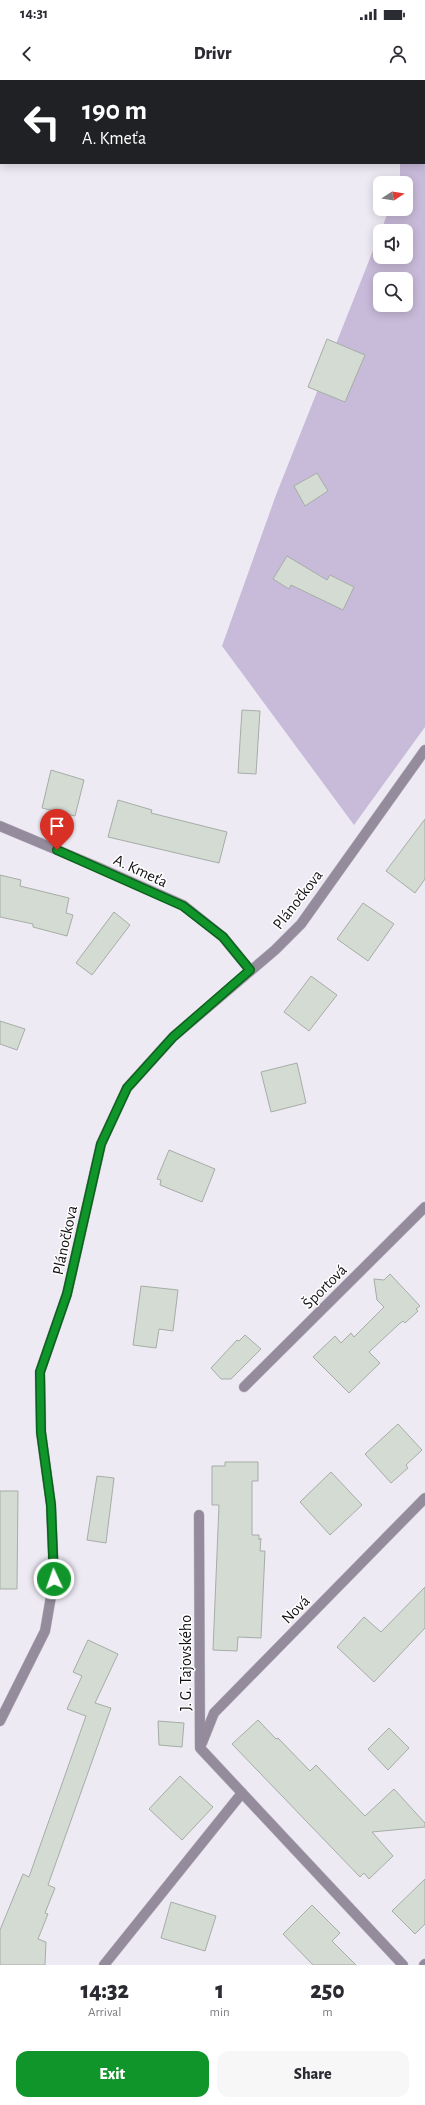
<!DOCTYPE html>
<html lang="en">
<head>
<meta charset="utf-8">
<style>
	body { margin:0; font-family:"Alegreya Sans",sans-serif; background:#f7f7f7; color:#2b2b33; height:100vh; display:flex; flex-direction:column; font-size:15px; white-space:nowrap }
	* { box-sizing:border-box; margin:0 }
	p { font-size:13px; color:#7c7c81 }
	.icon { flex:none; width:22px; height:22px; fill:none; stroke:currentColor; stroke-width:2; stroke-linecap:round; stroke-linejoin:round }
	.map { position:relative; height:1885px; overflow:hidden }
	.side { display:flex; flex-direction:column; background:#fff; flex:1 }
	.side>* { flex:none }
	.top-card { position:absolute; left:0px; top:0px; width:425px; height:84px; box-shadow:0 2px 10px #0003; background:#202124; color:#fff; overflow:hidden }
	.needle { width:26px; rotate:78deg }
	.buttons { position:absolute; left:373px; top:96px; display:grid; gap:8px }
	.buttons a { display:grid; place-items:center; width:40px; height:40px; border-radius:8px; background:#fff; box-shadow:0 2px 10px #0003; font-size:20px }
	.pin { position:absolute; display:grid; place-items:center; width:34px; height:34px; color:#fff; margin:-41px -17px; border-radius:50% 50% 50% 0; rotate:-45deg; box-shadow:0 0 4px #0007 }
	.pin .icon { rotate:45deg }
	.me { position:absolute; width:44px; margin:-22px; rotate:357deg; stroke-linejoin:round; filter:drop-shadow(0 0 3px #0008) }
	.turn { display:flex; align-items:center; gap:14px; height:84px; padding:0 16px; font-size:18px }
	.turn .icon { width:52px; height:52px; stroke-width:2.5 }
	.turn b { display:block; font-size:28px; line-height:34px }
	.eta { display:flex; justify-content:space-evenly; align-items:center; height:68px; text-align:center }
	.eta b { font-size:24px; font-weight:800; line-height:28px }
	.cta { display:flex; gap:8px; margin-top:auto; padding:8px 16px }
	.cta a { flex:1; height:46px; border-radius:12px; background:#10952a; color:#fff; font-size:16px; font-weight:800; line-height:46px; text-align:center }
	.cta a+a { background:#f7f7f7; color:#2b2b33 }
	.status { display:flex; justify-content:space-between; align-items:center; height:28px; padding:0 20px; background:#fff; direction:ltr }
	.status svg { height:11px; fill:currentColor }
	header { display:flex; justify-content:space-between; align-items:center; height:52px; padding:0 16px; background:#fff; font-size:18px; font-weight:800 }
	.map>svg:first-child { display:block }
	.green { fill:#c8bad9; fill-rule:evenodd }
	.building { fill:#d3dbd3; stroke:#a6ada6 }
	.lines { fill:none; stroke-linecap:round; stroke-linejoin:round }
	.minor-casing { stroke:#cbc7d0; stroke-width:11 }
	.minor { stroke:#948c9d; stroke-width:10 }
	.route-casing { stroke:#0a611b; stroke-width:10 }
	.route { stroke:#10952a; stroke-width:7 }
	.labels { text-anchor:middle; stroke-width:3; stroke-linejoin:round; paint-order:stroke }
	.street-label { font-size:16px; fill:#110f12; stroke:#fff }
</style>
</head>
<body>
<div class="status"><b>14:31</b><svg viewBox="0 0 49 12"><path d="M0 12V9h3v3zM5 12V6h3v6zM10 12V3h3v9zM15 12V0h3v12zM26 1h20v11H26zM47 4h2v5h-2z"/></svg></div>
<header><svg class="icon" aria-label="back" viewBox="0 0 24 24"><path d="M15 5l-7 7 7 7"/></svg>Drivr<svg class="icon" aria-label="person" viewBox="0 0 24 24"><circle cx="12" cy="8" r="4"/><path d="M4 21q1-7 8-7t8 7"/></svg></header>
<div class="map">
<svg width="425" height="1885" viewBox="0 0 425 1885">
	<rect width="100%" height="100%" fill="#eeeaf4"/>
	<path class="green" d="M394 0H425V647L354 745 222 566 276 415 380 153V177H406V151H381L389 129H406V103H400V83H424V1ZM380 199H406V225H380Z"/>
	<g class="building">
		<polygon points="327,259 365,275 345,322 308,307"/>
		<polygon points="317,393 328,411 305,426 294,406"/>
		<polygon points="287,476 327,500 330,495 354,507 343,530 291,505 289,509 273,499"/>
		<polygon points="242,630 260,631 256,694 238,693"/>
		<polygon points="51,690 84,700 75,736 42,728"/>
		<polygon points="118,720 152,730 151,733 227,752 219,783 108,757"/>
		<polygon points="425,739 425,799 415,813 386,791"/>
		<polygon points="0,795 21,800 20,806 69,818 66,833 73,835 67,856 33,847 33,844 0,837"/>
		<polygon points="363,823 394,844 368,881 337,859"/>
		<polygon points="114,832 130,845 92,895 76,883"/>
		<polygon points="311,896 337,915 309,951 284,932"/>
		<polygon points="0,941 25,949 17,970 0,964"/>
		<polygon points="297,983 306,1023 271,1032 261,992"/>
		<polygon points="169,1070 215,1089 202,1122 160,1105 161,1100 157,1099"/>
		<polygon points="390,1194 420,1226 416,1229 418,1231 405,1243 403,1241 399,1244 369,1272 380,1283 349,1313 313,1277 335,1256 341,1263 351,1253 354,1257 384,1227 377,1220 374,1199 384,1200"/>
		<polygon points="141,1206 178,1210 173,1251 159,1249 156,1268 133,1265"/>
		<polygon points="245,1255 261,1269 231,1299 221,1299 211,1288 237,1260 239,1261"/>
		<polygon points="398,1344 422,1370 406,1385 408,1388 391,1403 365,1374"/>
		<polygon points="225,1382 258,1382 258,1401 252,1401 252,1455 259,1455 259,1460 261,1458 260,1471 265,1471 261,1558 238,1557 237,1571 213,1570 219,1425 212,1425 212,1386 225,1386"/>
		<polygon points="331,1392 362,1425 330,1455 300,1422"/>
		<polygon points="97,1396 114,1398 106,1463 87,1460"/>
		<polygon points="0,1411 18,1411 17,1509 0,1509"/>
		<polygon points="425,1507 425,1548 374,1602 337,1567 364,1537 381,1552"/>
		<polygon points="88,1560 118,1574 95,1623 111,1628 48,1805 55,1808 45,1833 48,1834 38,1859 46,1862 45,1885 0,1885 0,1850 23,1794 29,1797 86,1636 67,1629 82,1596 73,1592"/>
		<polygon points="258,1640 276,1659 278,1658 310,1691 316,1685 365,1736 394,1709 425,1743 425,1747 372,1752 393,1776 369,1799 364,1793 360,1797 232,1664"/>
		<polygon points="158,1641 184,1643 182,1667 159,1665"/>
		<polygon points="389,1648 409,1668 388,1690 368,1669"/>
		<polygon points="180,1696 213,1727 182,1760 149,1729"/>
		<polygon points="425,1799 425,1844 415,1854 392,1831"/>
		<polygon points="171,1822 216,1836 205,1871 161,1858"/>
		<polygon points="312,1825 340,1853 332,1861 356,1885 313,1885 283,1854"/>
	</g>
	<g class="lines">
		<g class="minor-casing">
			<g id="minor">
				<polyline points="0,746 100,788 183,825 223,857 250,890"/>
				<polyline points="244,1307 425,1127"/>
				<polyline points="199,1435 200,1668 403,1885"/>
				<polyline points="0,1641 45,1551 54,1499 51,1425 41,1352 40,1292 67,1214 101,1064 127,1008 173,957 275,870 301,844 425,670"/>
				<polyline points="202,1663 214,1633 425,1418"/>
				<polyline points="104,1885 242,1713"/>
				<polyline points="424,1885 425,1884"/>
			</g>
		</g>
		<use href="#minor" class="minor"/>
	</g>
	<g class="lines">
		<g class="route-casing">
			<polyline id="route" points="54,1499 51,1425 41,1352 40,1292 67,1214 101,1064 127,1008 173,957 250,890 223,857 183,826 57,770"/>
		</g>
		<use href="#route" class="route"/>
	</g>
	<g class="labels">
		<g class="street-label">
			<text transform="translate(141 790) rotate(25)" y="6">A. Kmeťa</text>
			<text transform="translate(297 819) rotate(-52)" y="6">Plánočkova</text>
			<text transform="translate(64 1160) rotate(-78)" y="6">Plánočkova</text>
			<text transform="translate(324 1206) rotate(-45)" y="6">Športová</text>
			<text transform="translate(295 1529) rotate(-45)" y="6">Nová</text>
			<text transform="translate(185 1583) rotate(-90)" y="6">J. G. Tajovského</text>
		</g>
	</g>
</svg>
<div class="buttons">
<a><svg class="needle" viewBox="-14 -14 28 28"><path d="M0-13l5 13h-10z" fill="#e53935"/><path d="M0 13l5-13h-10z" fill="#7c7c81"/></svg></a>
<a><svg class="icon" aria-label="sound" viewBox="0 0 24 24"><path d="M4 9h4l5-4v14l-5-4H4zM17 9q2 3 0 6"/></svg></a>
<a><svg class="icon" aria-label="search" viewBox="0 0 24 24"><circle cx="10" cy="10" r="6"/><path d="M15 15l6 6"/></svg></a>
</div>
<div class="pin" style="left:57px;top:770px;background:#d93025"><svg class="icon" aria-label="arrive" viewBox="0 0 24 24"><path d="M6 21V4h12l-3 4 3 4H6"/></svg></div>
<svg class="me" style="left:54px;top:1499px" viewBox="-20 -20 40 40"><circle r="17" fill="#10952a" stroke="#fff" stroke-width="3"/><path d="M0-11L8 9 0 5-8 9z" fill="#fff"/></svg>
<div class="top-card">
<div class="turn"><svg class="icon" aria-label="left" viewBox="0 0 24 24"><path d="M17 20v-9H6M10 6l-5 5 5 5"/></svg><div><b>190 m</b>A. Kmeťa</div></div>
</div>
</div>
<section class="side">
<div class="eta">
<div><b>14:32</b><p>Arrival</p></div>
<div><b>1</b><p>min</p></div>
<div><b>250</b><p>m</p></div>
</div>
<div class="cta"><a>Exit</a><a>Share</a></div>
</section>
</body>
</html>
